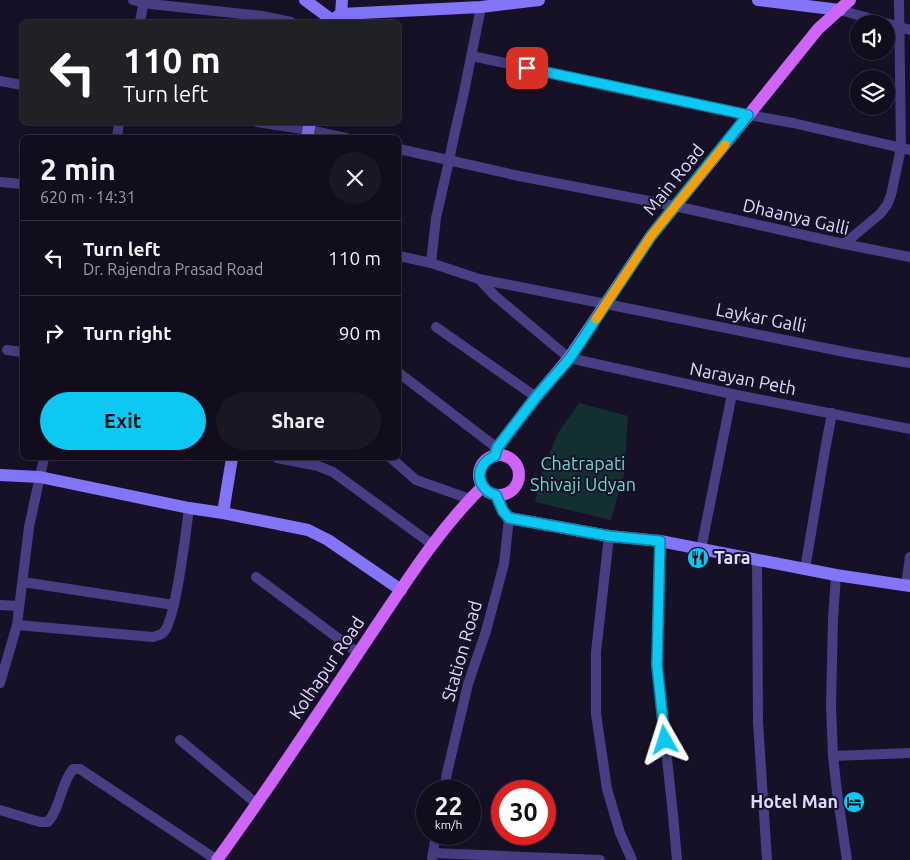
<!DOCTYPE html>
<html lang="en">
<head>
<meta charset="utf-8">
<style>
	body { margin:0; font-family:Ubuntu,sans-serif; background:#1a1626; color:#f1f3f6; height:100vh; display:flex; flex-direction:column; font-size:19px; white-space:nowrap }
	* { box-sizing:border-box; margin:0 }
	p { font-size:16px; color:#9c9ca4 }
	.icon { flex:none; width:28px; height:28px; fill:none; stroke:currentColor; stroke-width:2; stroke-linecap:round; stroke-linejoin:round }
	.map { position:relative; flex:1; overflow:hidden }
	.drawer { position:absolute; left:20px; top:135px; width:381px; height:325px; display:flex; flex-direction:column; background:#110d1d; border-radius:8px; box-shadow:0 5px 20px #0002,0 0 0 1px #302d3b }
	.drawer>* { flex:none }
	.top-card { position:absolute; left:20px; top:20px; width:381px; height:105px; border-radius:8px; box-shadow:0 5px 20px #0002,0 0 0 1px #302d3b; background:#202124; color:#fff; overflow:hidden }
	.tools { position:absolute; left:850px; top:15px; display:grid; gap:10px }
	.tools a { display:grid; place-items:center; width:45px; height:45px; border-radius:50%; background:#110d1d; box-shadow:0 5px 20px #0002,0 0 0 1px #302d3b; font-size:25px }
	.speed { position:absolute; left:416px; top:780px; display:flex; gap:10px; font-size:25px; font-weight:700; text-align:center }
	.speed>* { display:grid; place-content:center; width:65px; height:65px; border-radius:50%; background:#110d1d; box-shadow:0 5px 20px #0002,0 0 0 1px #302d3b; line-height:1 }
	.speed small { font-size:12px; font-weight:400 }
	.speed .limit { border:8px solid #d22; background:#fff; color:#111 }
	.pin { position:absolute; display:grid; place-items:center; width:42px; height:42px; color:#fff; margin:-21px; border-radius:10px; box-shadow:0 2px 8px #0006 }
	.me { position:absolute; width:55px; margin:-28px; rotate:354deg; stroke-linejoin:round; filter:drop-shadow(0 0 4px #0008) }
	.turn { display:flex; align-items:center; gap:18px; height:105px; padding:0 20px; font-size:22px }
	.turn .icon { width:65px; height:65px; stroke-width:2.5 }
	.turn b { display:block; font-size:35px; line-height:42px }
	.round { display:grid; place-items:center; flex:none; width:52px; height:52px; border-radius:26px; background:#1a1626 }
	.overview { display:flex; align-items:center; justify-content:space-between; height:85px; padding:0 20px }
	h1 { font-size:30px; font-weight:700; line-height:38px }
	.action { display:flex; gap:10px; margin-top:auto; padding:10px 20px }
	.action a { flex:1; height:58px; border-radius:30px; background:#0ec8f4; color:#111; font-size:20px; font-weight:700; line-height:58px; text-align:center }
	.action a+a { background:#1a1626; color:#f1f3f6 }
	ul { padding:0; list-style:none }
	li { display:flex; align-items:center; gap:15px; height:75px; padding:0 20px; border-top:1px solid #302d3b }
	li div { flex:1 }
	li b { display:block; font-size:19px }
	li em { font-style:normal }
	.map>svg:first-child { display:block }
	.green { fill:#142f31 }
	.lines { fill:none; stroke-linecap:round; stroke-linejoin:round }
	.street { stroke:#473e83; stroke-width:10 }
	.secondary { stroke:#8474f8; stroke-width:12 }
	.primary { stroke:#ce65f8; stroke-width:12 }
	.route-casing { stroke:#09829f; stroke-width:12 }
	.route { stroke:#0ec8f4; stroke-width:9 }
	.slow { stroke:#f59e0b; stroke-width:9 }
	.labels { text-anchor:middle; stroke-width:4; stroke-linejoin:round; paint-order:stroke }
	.street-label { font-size:18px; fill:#e0d9fd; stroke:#171127 }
	.park-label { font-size:18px; fill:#67dbc8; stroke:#171127 }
	.poi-label { font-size:18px; font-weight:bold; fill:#e0d9fd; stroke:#171127; text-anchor:start }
</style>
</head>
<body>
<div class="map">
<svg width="910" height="860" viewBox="0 0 910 860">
	<rect width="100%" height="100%" fill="#171127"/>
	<polygon class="green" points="579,403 628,416 624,474 611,520 535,502 540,478 558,433"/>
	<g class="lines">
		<g class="street">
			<polyline points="133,0 150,4 262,16 291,22"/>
			<polyline points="840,10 910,30"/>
			<polyline points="140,22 144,0"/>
			<polyline points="472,56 749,115 793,123 910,150"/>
			<polyline points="0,81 22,85"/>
			<polyline points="257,122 309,130 346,138"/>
			<polyline points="117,138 119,122"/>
			<polyline points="399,149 519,176 675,206 844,244 910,257"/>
			<polyline points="0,182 22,184"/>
			<polyline points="844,244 880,214 887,205 891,195 901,148 899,0"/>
			<polyline points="399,256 431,263 479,279 606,304 850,353 910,363"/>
			<polyline points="431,263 436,218 449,161 454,136 463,97 481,7"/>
			<polyline points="479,279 495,296 569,358 732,394 910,429"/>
			<polyline points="436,327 536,397"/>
			<polyline points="7,350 22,352"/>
			<polyline points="399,373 497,448"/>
			<polyline points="277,458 318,466 333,472 433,545"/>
			<polyline points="391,458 416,480 470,499"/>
			<polyline points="609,536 596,652 596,714 607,789 620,833 632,860"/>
			<polyline points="660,541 657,665 673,815 677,860"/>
			<polyline points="701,549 732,394"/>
			<polyline points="757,560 758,722 767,860"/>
			<polyline points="805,569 825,450 832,413"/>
			<polyline points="836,575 833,619 831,706 833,756 837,792 847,860"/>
			<polyline points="256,577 358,653"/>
			<polyline points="23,582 174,605"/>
			<polyline points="906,585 910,557"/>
			<polyline points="0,605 19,606"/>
			<path d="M17 625 153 637C156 636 161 635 163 633 176 621 186 530 189 508"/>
			<polyline points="0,683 17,625 29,527 44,458"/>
			<polyline points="180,740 257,804"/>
			<polyline points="833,756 910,753"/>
			<polyline points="444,791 447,773 468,684 486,631 504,564 509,518"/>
			<path d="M0 810 40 822H48C61 807 60 785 73 769H80L217 860"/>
			<polyline points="433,853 600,860"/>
			<polyline points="432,859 436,834"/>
		</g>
		<g class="secondary">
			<polyline points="305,0 332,20"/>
			<polyline points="758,0 840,10"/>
			<polyline points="341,14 342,0"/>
			<polyline points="330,22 332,20 341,14 481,7 539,0"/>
			<polyline points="307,138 310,122"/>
			<polyline points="0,475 40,477 189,508 223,513 308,530 328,540 401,590"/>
			<polyline points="496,495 503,511 509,518 609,536 660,541 836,575 910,586"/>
			<polyline points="223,513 232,458"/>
		</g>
		<g class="primary">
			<circle cx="499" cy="475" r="20"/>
			<polyline points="495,456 497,448 536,397 569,358 651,236 818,29 850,0"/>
			<path d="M217 860C270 787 319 712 369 637 404 585 438 530 483 486"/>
		</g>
	</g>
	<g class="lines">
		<g class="route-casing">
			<path id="route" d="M527 68 748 115 651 236 570 358 536 397 497 448 495 456C474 464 475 489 496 495L503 511 509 518 609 536 660 541 657 665 665 740"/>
		</g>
		<use href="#route" class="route"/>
		<polyline class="slow" points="596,319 651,236 725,145"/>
	</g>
	<defs>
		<g id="restaurant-disc" transform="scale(1.125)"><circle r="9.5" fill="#0ec8f4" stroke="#171127"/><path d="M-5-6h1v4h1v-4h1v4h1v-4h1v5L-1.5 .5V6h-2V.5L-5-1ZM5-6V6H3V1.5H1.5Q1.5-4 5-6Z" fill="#111"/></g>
		<g id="hotel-disc" transform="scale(1.125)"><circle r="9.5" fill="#0ec8f4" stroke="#171127"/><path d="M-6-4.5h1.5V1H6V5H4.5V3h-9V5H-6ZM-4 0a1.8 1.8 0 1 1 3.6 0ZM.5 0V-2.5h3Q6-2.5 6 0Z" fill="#111"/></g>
	</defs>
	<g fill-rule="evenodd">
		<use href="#restaurant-disc" x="698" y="558"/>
		<use href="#hotel-disc" x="854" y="802"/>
	</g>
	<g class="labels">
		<g class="street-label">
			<text transform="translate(674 180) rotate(-51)" y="6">Main Road</text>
			<text transform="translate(796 217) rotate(13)" y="6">Dhaanya Galli</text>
			<text transform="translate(761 318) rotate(11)" y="6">Laykar Galli</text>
			<text transform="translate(743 379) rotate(11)" y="6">Narayan Peth</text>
			<text transform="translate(462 651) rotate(-74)" y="6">Station Road</text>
			<text transform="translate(327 668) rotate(-56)" y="6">Kolhapur Road</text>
		</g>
		<g class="park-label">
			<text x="583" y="470">Chatrapati<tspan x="583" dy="21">Shivaji Udyan</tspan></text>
		</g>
		<g class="poi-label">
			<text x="714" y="564">Tara</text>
			<text x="838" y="808" text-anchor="end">Hotel Man</text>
		</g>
	</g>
</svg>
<div class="tools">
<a><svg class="icon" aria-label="sound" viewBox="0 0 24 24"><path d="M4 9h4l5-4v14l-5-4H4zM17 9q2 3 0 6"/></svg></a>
<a><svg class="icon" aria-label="layers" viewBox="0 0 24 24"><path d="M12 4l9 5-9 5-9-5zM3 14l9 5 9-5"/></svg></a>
</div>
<div class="speed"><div>22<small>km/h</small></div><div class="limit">30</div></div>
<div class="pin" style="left:527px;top:68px;background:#d93025"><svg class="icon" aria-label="arrive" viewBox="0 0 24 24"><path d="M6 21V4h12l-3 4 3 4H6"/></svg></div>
<svg class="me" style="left:665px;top:740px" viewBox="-20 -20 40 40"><path d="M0-17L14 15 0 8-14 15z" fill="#0ec8f4" stroke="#fff" stroke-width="4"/></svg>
<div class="top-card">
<div class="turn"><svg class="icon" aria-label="left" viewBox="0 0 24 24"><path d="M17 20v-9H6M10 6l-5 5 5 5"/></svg><div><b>110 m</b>Turn left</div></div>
</div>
<section class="drawer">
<div class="overview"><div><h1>2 min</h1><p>620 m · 14:31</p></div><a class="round"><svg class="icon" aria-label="close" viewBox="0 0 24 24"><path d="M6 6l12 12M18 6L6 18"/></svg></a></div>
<ul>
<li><svg class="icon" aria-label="left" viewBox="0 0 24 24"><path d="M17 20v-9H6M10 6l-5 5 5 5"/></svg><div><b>Turn left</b><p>Dr. Rajendra Prasad Road</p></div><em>110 m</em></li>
<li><svg class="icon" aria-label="right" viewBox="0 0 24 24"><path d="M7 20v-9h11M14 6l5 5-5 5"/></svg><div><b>Turn right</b></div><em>90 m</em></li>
</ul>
<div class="action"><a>Exit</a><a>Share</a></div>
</section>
</div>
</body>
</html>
